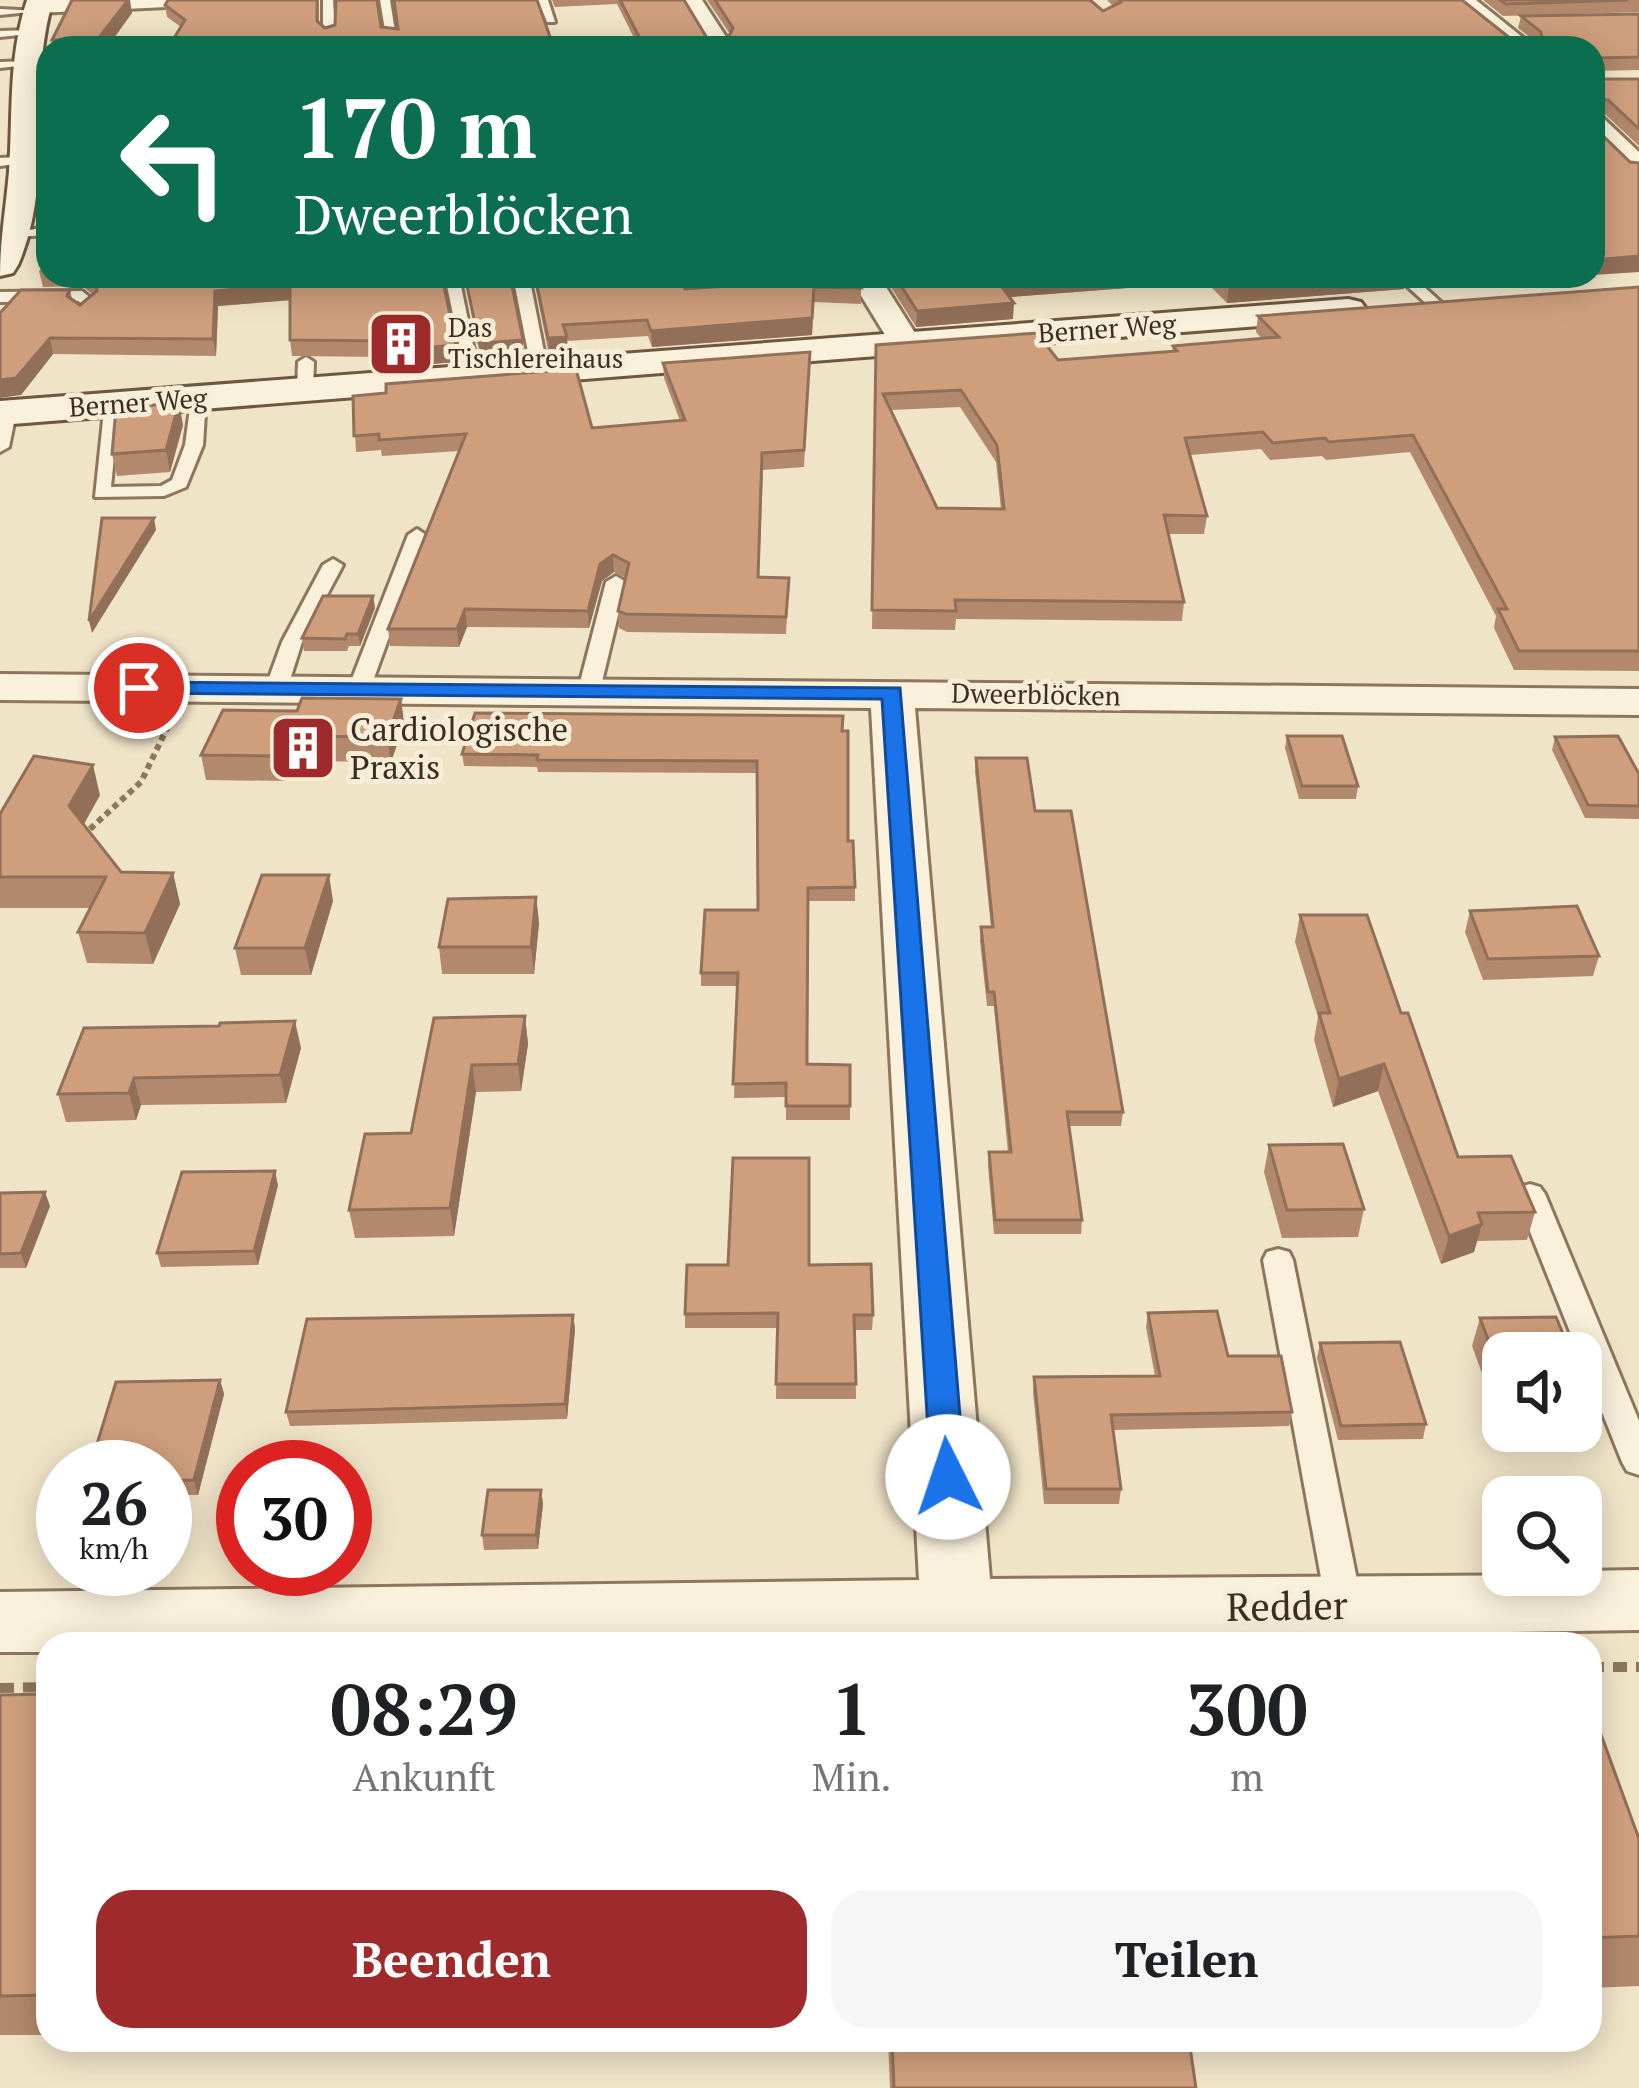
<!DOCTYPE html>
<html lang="de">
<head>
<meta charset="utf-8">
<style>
	body { margin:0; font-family:"PT Serif",serif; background:#f6f6f6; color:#202124; height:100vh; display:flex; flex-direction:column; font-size:45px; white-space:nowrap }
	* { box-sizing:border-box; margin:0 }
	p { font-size:39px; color:#757577 }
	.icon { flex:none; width:66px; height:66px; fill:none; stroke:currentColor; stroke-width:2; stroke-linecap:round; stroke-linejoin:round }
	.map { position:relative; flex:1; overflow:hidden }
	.side { position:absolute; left:36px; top:1632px; width:1566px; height:420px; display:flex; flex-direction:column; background:#fff; border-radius:36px; box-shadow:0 6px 30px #0003 }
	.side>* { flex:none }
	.hud { position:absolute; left:36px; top:36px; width:1569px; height:252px; border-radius:36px; box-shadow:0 6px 30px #0003; background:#0b6e4f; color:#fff; overflow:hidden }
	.tools { position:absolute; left:1482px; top:1332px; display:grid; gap:24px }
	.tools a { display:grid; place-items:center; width:120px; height:120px; border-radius:24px; background:#fff; box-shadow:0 6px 30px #0003; font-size:60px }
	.speed { position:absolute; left:36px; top:1440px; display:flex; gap:24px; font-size:60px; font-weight:700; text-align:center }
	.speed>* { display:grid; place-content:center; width:156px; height:156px; border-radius:50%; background:#fff; box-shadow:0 6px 30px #0003; line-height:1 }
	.speed small { font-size:30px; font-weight:400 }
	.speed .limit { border:18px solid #d22; background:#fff; color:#111 }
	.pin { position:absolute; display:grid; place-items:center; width:102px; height:102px; color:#fff; margin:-51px; border:6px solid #fff; border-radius:50%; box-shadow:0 3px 12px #0007 }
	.me { position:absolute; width:132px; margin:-66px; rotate:356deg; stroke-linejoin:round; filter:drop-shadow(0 0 9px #0008) }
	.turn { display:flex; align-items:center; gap:42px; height:252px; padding:0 60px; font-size:54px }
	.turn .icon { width:156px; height:156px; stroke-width:2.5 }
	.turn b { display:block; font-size:84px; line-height:102px }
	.eta { display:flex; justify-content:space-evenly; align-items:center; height:204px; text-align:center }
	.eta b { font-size:72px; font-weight:700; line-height:84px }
	.primary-button { display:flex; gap:24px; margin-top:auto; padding:24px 60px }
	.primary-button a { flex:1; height:138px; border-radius:36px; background:#9e2a2b; color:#fff; font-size:48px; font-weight:700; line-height:138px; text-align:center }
	.primary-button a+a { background:#f6f6f6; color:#202124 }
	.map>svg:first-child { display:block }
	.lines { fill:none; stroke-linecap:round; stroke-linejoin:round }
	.lane-casing { stroke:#8d765c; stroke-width:6 }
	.street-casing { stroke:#8d765c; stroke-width:6 }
	.secondary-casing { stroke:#6f573f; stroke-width:6 }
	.path-far1 { stroke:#8d765c; stroke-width:6; stroke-dasharray:6 4.5; stroke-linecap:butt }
	.path { stroke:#8d765c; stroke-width:10; stroke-dasharray:14 9; stroke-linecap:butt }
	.lane { fill:#faf1dc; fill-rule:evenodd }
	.street { fill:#faf1dc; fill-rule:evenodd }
	.secondary { fill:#faf1dc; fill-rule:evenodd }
	.wall { fill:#b2896c; fill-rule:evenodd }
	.shaded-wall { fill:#916f58 }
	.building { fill:#cf9f7d; stroke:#916f58; stroke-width:3; fill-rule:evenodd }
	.route { fill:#1a73e8; stroke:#114b97; stroke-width:3 }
	.labels { text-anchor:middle; stroke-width:10; stroke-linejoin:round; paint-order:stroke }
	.far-poi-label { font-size:27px; fill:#3d2e20; stroke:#f7eed8; text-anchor:start }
	.far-street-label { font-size:27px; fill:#3d2e20; stroke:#f7eed8 }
	.poi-label { font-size:33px; fill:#3d2e20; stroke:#f7eed8; text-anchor:start }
	.near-street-label { font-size:39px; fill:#3d2e20; stroke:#f7eed8 }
</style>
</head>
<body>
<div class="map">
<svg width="1639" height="2088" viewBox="0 0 1639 2088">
	<rect width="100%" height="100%" fill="#f0e4c8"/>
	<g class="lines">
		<g class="lane-casing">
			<g id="lane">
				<polygon points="323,0 333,0 335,33 329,36 323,33"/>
				<polygon points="380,0 390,0 396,38 386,36"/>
				<polygon points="538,0 548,0 555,22 547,22"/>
				<polygon points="0,9 39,11 0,15"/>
				<polygon points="29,30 29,34 0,37 0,31"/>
				<polygon points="28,61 28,65 0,68 0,62"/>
				<polygon points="48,92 48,100 18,97"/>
				<polygon points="32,156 32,162 0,166 0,158"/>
				<polygon points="48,227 48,235 16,237 9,233"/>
				<polygon points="445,276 459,276 480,380 466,377"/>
				<polygon points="1396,276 1412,276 1443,304 1430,307"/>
				<polygon points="523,281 531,286 548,372 540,377 532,372 515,286"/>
				<polygon points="82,291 97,303 83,316 75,311 81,303 78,301 0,302 0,292"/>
				<polygon points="306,357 314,362 313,390 305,395 297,390 298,362"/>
				<polygon points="192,394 206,398 203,445 186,487 164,496 95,497 105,401 119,405 111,487 161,486 172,480 185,445"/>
				<polygon points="7,408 16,413 9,447 0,452 0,411"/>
				<polygon points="417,529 426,535 370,689 367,694 351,694 348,689 408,535"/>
				<polygon points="333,559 343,565 302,642 287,689 284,694 268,694 265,689 282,642 323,565"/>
				<polygon points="616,576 626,582 600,690 589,696 581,695 578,690 606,582"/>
				<polygon points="1530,1184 1540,1187 1545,1194 1639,1421 1639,1475 1627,1471 1622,1462 1515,1194 1520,1187"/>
				<polygon points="1278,1249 1289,1252 1293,1260 1362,1605 1357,1616 1344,1620 1331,1616 1326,1605 1263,1260 1267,1252"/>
			</g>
		</g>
		<g class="street-casing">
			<g id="street">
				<polygon points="199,0 189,6 37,13 26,7 51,0"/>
				<polygon points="682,0 702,0 730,43 727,48 711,48"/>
				<polygon points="1453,0 1476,0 1536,48 1511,48"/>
				<polygon points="1593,115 1602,117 1639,152 1639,175 1630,173 1593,136"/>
				<polygon points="849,276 879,276 922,344 917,351 895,351"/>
				<polygon points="0,674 1639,689 1639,715 915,708 990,1579 1581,1575 1581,1571 1639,1570 1639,1630 957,1641 48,1644 48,1652 0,1652 0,1592 919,1580 871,708 0,700"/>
			</g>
		</g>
		<g class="secondary-casing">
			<g id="secondary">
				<path d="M27 0H53C26 88 56 179 18 265L13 273 0 276C0 240 6 207 9 171 13 111 8 58 27 0Z"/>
				<polygon points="1348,299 1361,302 1367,310 1361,318 0,425 0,401"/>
			</g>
		</g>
		<polyline class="path-far1" points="90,829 141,782 169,724"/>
		<g class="path">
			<polyline points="1590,1667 1639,1667"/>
			<polyline points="0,1688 48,1687"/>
		</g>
		<use href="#lane" class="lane"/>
		<use href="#street" class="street"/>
		<use href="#secondary" class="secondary"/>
	</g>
	<g class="wall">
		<polygon points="319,0 319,22 325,28 381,27 554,48 181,27 167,17 165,5"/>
		<polygon points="552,0 683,0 707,38 727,40 730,34 707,0 1090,0 1103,11 1113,6 1107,0 1462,0 1511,39 1532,39 1518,28 1521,16 1639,14 1639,70 1593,71 1593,48 639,48 617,4 555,7"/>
		<polygon points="1483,0 1639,0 1639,12 1503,16"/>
		<polygon points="1593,77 1596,79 1639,79 1639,146 1605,114 1593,112"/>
		<polygon points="48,262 48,276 442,276 458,362 387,367 386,357 292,356 290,340 290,300 218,306 216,356 53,354 21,395 70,290 72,299 80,305 92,294 82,286 43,287 39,271"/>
		<polygon points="464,276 665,276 669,285 685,289 764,283 760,276 853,276 861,288 861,304 814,302 812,335 652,347 648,336 567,341 568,353 549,355 535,285 521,277 512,286 524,356 481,360"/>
		<polygon points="884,276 1406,276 1404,289 1227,303 1206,282 1009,297 1013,319 916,327"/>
		<polygon points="1419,276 1580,276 1431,287"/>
		<path d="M1639 287V671L1514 670 1494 628 1496 616 1410 452 1326 460 1322 456 1270 460 1261 449 1190 455 1207 516 1204 534H1168L1184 602 1182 621 956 619 955 630 872 629 876 345 1058 360 1172 351 1173 346 1262 339 1256 332 1258 316ZM960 407 996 462 1001 509 937 508 891 410Z"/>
		<polygon points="810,352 804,467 763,470 759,577 789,578 786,634 627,632 619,628 618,611 626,578 614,572 602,581 589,628 467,627 459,647 390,646 388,629 459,451 382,456 381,450 356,452 353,396 592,428 680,421 664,378 663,363"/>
		<polygon points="183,425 170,472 117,476 112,454"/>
		<polygon points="373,596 375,608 360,646 349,646 347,651 304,651 302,638"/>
		<polygon points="401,699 404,724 391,762 295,761 286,781 206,780 201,755"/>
		<polygon points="842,731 848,841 855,887 855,901 808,901 807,1064 850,1065 850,1120 786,1120 786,1097 734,1098 737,986 701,986 701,973 758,910 757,773 538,772 537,767 464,766 462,754"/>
		<polygon points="1287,736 1358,786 1356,799 1299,799 1285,748"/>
		<polygon points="1555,737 1639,774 1639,819 1585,818 1552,750"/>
		<polygon points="976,758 1035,811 1123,1112 1121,1126 1069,1126 1082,1220 1081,1234 994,1234 988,1166 989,1152 1008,1152 994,1006 987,1006 980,941 981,927 991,927 975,771"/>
		<polygon points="100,795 84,824 121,872 173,873 180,904 153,964 87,963 78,932 90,908 0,908 0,814"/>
		<polygon points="536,897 539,923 534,974 442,974 439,947"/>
		<polygon points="333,901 311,975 241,975 235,948"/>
		<polygon points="1470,911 1599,956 1593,976 1483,980 1465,932"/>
		<polygon points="1300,915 1401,1013 1458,1157 1535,1212 1527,1240 1477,1241 1474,1252 1441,1264 1378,1091 1333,1107 1314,1040 1318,1017 1295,942"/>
		<polygon points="525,1016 528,1044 521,1091 476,1092 454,1236 355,1238 349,1210 411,1133 434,1018"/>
		<polygon points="219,1026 301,1048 286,1103 141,1105 136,1120 66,1122 58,1094"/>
		<polygon points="1269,1145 1364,1209 1358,1237 1282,1238 1264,1172"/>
		<polygon points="278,1185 258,1265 161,1267 157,1253"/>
		<polygon points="0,1193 50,1206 26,1268 0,1268"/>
		<polygon points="809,1265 873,1315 872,1330 855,1330 856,1399 776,1399 777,1328 685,1328 685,1314"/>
		<polygon points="1148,1313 1228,1356 1292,1412 1289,1426 1113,1430 1121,1489 1119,1504 1044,1504 1033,1392 1034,1377 1155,1376 1146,1327"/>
		<polygon points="573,1315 575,1329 567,1419 290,1426 286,1412"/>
		<polygon points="1480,1318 1503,1353 1503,1414 1497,1415 1472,1346"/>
		<polygon points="1320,1343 1426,1424 1423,1439 1338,1440 1317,1358"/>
		<polygon points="220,1380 224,1394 198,1495 165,1495 165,1467"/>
		<polygon points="541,1490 543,1504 538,1549 484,1550 482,1535"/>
		<polygon points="48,1694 48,2035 0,2035 0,1695"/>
		<polygon points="1590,1718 1639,1839 1639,1986 1590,1988"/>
		<polygon points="888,2040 1189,2040 1196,2088 890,2088"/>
	</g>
	<g class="shaded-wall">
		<polygon points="128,0 130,0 132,13 107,48 91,48"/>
		<polygon points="52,40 64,40 66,48 53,48"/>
		<polygon points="1639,256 1639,272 1593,275 1593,260"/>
		<polygon points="510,276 521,276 521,277 511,287"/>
		<polygon points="1075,276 1207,276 1206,282 997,298 998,282"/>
		<polygon points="1378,276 1406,276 1404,289 1227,303 1229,287"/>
		<polygon points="1433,276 1580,276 1431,287"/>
		<polygon points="290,284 292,300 218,306 216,356 213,339 215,291"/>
		<polygon points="814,287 812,335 652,347 651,331"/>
		<polygon points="1014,303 1013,319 916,327 917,311"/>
		<polygon points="567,337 568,353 549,355 548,338"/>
		<polygon points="50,338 53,354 21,395 0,398 0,380"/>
		<polygon points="523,340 524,356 481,360 479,343"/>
		<polygon points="456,345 458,362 387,367 385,351"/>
		<polygon points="179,403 183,425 170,472 166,450"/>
		<polygon points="154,518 156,530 92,633 89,621"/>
		<polygon points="613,555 614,572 602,581 589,628 588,611 600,564"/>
		<polygon points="373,596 375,608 360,646 358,634"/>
		<polygon points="465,609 467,627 459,647 457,629"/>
		<polygon points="401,699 404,724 391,762 387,737"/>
		<polygon points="291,736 295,761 286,781 282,756"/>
		<polygon points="93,765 100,795 77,836 69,806"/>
		<polygon points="173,873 180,904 153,964 145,933"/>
		<polygon points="329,875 333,901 311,975 305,948"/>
		<polygon points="536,897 539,923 534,974 531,947"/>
		<polygon points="525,1016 528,1044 521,1091 518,1064"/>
		<polygon points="295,1021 301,1048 286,1103 280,1075"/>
		<polygon points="1384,1064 1378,1091 1333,1107 1339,1079"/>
		<polygon points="472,1065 476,1092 454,1236 450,1208"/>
		<polygon points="134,1078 141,1105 136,1120 129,1093"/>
		<polygon points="275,1171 278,1185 258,1265 254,1251"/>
		<polygon points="45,1192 50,1206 26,1268 21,1253"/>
		<polygon points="1482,1224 1474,1252 1441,1264 1449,1236"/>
		<polygon points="573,1315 575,1329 567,1419 565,1404"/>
		<polygon points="220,1380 224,1394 198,1495 194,1480"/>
		<polygon points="541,1490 543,1504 538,1549 536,1535"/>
	</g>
	<g class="building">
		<polygon points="72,0 128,0 91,48 63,48 64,40 52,40"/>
		<polygon points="168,0 317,0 317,21 325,28 335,25 336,0 377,0 381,27 398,29 394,0 537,0 554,48 168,48 185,20 165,5"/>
		<polygon points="620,0 684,0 707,38 727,40 733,28 715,0 1090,0 1103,11 1121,2 1120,0 1462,0 1511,39 1542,39 1541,32 1521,16 1639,14 1639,57 1593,58 1593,48 645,48"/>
		<polygon points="1500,0 1628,0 1506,4"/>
		<polygon points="1593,77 1596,79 1639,79 1639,129 1608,100 1593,98 1593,107"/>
		<polygon points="1593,126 1630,162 1639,163 1639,256 1593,260"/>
		<polygon points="86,276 442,276 456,345 385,351 384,341 290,340 290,284 215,291 213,339 50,338 16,378 0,380 0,313 21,290 70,290 67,296 80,305 97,291 96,284"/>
		<polygon points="465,276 510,276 523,340 479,343"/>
		<polygon points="535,276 665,276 669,285 683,284 685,289 771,283 768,276 853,276 861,288 814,287 812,318 651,331 647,320 563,325 567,337 548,338"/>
		<polygon points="895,276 1075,276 998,282 1014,303 917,311"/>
		<polygon points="1218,276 1378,276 1229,287"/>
		<path d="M1639 287V651H1519L1498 609H1507L1413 435 1329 442 1325 438 1273 443 1263 432 1185 438 1207 516 1164 515 1184 602 955 600 956 611 872 610 876 345 1037 333 1058 360 1177 351 1173 346 1279 337 1258 316ZM961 390 997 445 1004 509 937 508 883 394Z"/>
		<polygon points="810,352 804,450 762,453 758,577 789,578 786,617 626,614 618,611 629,563 613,555 600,564 588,611 465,609 457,629 388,629 466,434 379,440 379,434 354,436 353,396 386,393 386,384 576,369 592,428 685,420 663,363"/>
		<polygon points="179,403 166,450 112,454 116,408"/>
		<polygon points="102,518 154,518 89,621"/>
		<polygon points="323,596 373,596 358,634 347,634 345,639 302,638"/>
		<polygon points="302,698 401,699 387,737 291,736 282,756 201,755 223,710 297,711"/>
		<polygon points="475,713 843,716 842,731 848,731 848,841 853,841 855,887 808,888 807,1042 807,1064 850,1065 850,1106 786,1106 786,1083 733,1084 738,973 701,973 705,910 758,910 757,761 537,760 538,755 462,754"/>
		<polygon points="1287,736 1342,736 1358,786 1302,786"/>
		<polygon points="1618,736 1639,774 1639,806 1588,805 1555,737"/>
		<polygon points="34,756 93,765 69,806 121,872 173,873 145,933 78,932 106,877 0,877 0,814"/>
		<polygon points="976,758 1027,758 1035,811 1071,811 1123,1112 1067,1112 1082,1220 995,1220 989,1152 1011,1152 994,992 988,992 981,927 993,927"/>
		<polygon points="262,875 329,875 305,948 235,948"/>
		<polygon points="536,897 531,947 439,947 448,899"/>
		<polygon points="1577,906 1599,956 1488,959 1470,911"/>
		<polygon points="1300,915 1367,915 1401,1013 1408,1013 1458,1157 1511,1156 1535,1212 1478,1213 1482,1224 1449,1236 1384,1064 1339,1079 1319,1013 1330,1013"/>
		<polygon points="525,1016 518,1064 472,1065 450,1208 349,1210 365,1134 411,1133 434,1018"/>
		<polygon points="295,1021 280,1075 134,1078 129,1093 58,1094 84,1028 219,1026 220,1023"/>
		<polygon points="1343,1144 1364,1209 1287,1210 1269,1145"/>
		<polygon points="733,1158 809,1158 809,1265 871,1264 873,1315 854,1315 856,1384 776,1384 778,1313 685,1314 687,1265 728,1265"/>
		<polygon points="275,1171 254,1251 157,1253 182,1172"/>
		<polygon points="45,1192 21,1253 0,1254 0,1193"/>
		<polygon points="1217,1311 1228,1356 1281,1356 1292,1412 1111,1415 1121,1489 1046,1489 1034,1377 1160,1376 1148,1313"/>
		<polygon points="573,1315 565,1404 286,1412 307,1319"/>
		<polygon points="1556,1317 1571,1353 1503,1353 1503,1380 1480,1318"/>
		<polygon points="1400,1342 1426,1424 1341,1426 1320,1343"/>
		<polygon points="220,1380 194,1480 165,1481 165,1467 90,1467 116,1382"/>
		<polygon points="488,1490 541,1490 536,1535 482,1535"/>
		<polygon points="48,1694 48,1995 0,1996 0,1695"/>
		<polygon points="1590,1718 1595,1718 1639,1839 1639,1936 1590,1938"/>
		<polygon points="892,2040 1189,2040 1196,2088 894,2088"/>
	</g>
	<polygon class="route" points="139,682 900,688 965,1477 960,1486 948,1490 936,1486 931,1477 882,699 132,693 128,688"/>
	<defs>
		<g id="building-square" transform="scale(3.45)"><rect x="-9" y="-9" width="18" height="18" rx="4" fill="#9e2a2b" stroke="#f7eed8"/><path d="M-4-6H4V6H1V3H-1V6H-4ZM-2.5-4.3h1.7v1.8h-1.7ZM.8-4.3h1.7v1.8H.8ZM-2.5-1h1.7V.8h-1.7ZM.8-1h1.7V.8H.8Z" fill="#fff"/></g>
	</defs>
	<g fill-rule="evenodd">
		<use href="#building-square" x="401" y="344"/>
		<use href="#building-square" x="303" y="748"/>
	</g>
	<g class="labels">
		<g class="far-poi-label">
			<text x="448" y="337">Das<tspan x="448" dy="31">Tischlereihaus</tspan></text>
		</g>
		<g class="far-street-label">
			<text transform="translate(1107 329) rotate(-4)" y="9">Berner Weg</text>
			<text transform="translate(138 403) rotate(-4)" y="9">Berner Weg</text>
			<text transform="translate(1036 695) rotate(1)" y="9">Dweerblöcken</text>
		</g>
		<g class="poi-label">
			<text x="350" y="741">Cardiologische<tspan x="350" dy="38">Praxis</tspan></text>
		</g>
		<g class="near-street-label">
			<text transform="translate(1287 1606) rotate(-1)" y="14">Redder</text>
		</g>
	</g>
</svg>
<div class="tools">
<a><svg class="icon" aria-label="sound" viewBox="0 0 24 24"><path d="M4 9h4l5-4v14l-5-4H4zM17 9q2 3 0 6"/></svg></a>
<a><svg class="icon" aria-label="search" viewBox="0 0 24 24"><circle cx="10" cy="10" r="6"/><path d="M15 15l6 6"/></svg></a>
</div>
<div class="speed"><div>26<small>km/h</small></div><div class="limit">30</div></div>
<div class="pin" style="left:139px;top:688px;background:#d93025"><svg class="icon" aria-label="arrive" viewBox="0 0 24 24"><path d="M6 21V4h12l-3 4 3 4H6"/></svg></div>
<svg class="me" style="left:948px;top:1477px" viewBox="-20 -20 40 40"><circle r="19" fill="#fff"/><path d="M0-13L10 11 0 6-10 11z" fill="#1a73e8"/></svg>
<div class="hud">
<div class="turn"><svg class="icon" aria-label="left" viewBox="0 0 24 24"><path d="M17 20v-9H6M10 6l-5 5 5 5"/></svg><div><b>170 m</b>Dweerblöcken</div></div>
</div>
<section class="side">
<div class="eta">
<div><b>08:29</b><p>Ankunft</p></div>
<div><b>1</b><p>Min.</p></div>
<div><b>300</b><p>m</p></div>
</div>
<div class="primary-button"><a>Beenden</a><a>Teilen</a></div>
</section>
</div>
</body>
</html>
